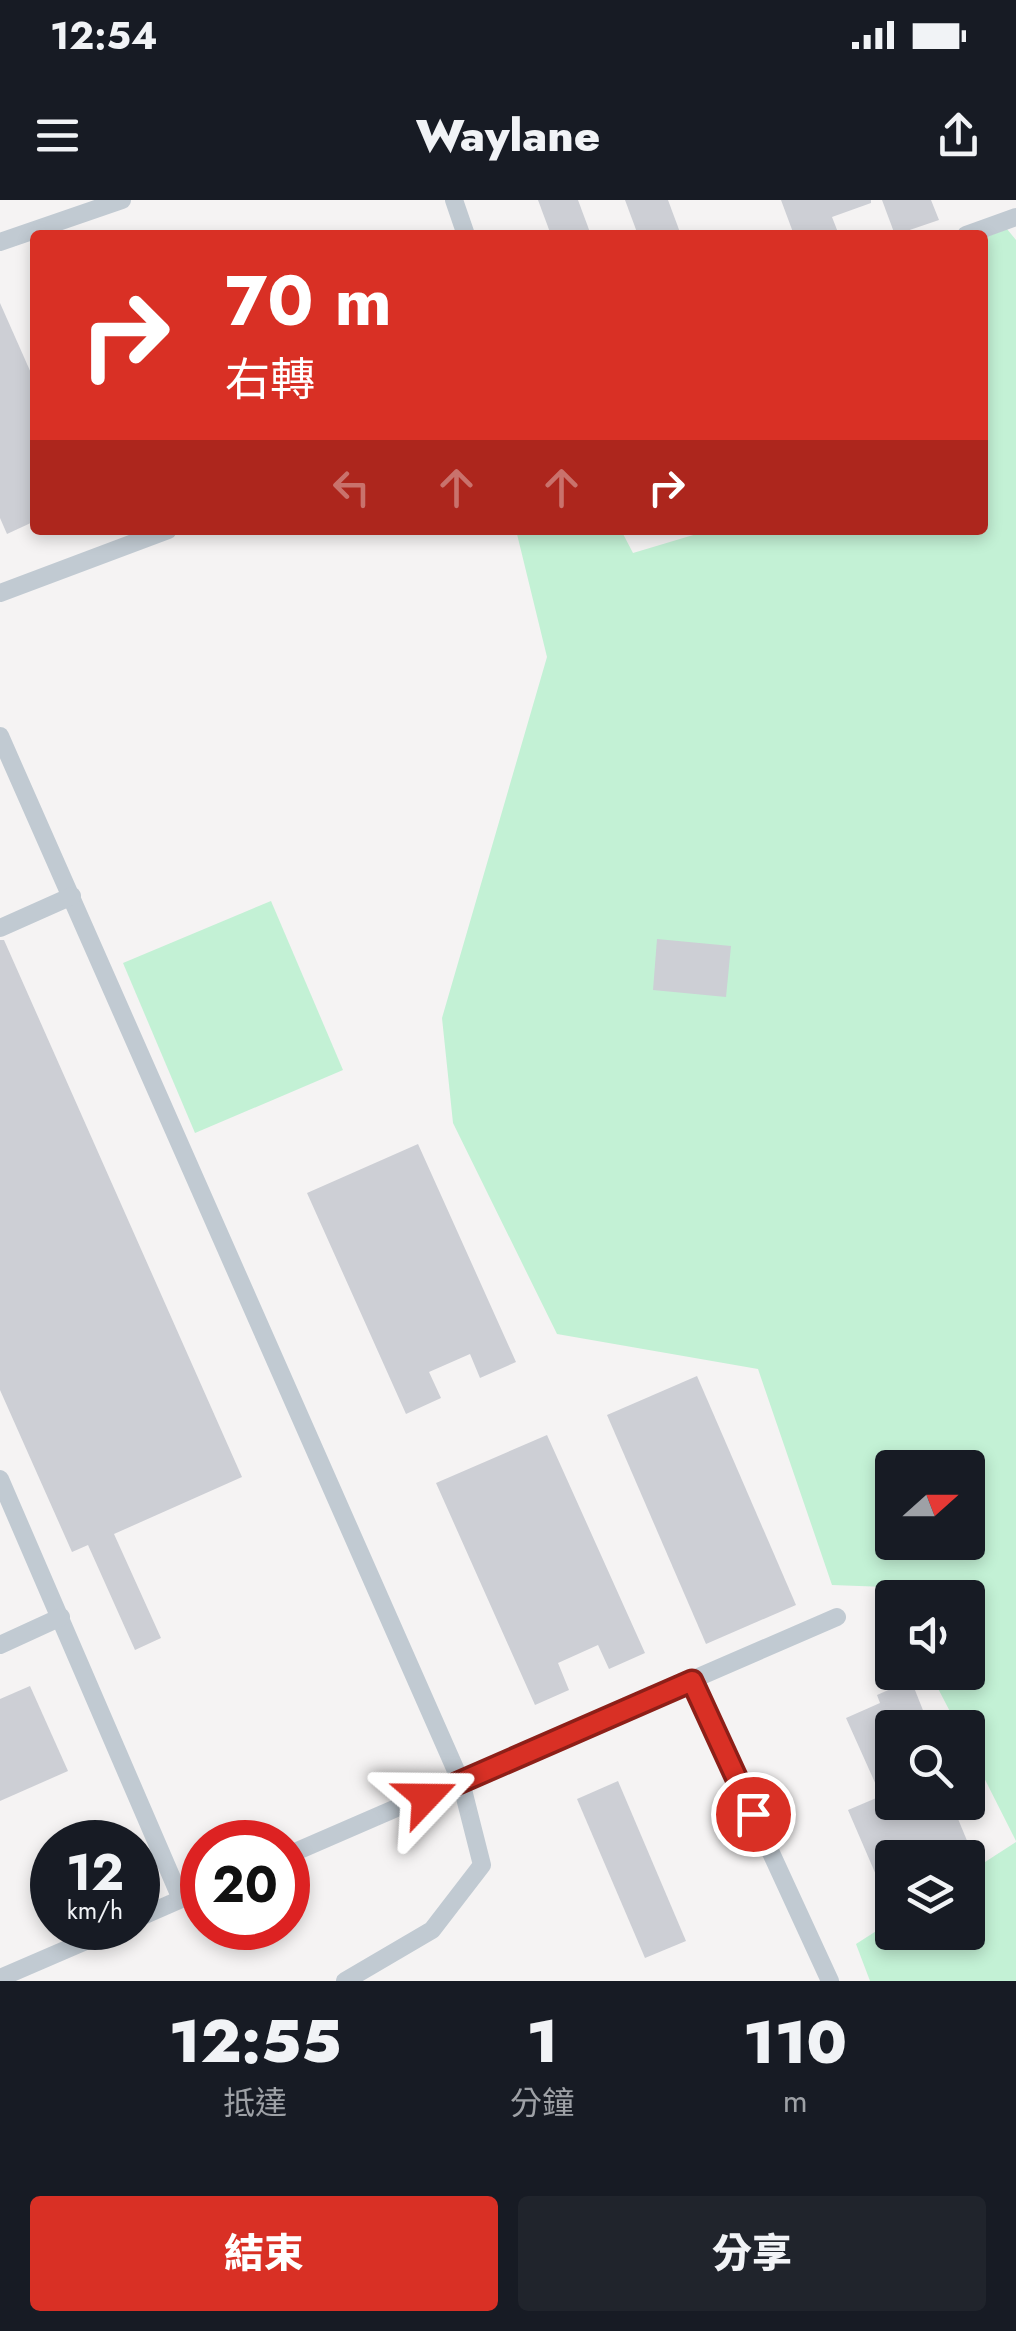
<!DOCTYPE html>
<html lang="zh-TW">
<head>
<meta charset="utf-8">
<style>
	body { margin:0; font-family:Jost,"Noto Sans TC",sans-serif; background:#20242c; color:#f1f3f6; height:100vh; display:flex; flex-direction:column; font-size:38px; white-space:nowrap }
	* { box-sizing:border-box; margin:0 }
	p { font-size:32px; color:#9ea1a6 }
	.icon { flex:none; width:55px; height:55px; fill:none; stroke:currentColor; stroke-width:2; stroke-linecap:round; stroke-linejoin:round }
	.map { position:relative; height:1781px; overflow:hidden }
	.sheet { display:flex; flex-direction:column; background:#171b24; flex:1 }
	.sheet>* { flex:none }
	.banner { position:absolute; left:30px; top:30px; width:958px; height:305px; border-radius:10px; box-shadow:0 5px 15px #0003; background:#d93025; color:#fff; overflow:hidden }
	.needle { width:65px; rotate:69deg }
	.fabs { position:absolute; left:875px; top:1250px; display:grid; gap:20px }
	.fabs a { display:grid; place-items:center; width:110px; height:110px; border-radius:10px; background:#171b24; box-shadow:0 5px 15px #0003; font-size:50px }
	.speed { position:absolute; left:30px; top:1620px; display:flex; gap:20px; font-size:50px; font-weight:700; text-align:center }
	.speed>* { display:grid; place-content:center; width:130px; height:130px; border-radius:50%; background:#171b24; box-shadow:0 5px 15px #0003; line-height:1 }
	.speed small { font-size:25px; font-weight:400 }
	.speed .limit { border:15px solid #d22; background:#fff; color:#111 }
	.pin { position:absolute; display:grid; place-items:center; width:85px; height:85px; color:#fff; margin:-42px; border:5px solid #fff; border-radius:50%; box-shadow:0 2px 10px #0007 }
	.me { position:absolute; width:110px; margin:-55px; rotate:67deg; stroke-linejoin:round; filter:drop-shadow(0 0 8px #0008) }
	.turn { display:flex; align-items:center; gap:35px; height:210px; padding:0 30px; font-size:45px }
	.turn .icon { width:130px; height:130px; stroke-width:2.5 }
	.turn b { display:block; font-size:70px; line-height:85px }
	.lanes { display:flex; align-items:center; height:95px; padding:0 30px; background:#0003; justify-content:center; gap:50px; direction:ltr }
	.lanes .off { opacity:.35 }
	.eta { display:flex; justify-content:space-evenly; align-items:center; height:170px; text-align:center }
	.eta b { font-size:60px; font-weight:800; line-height:70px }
	.action { display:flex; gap:20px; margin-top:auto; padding:20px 30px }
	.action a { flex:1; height:115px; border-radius:10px; background:#d93025; color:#fff; font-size:40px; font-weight:800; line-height:115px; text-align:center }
	.action a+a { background:#20242c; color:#f1f3f6 }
	.status { display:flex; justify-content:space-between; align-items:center; height:70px; padding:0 50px; background:#171b24; direction:ltr }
	.status svg { height:28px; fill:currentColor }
	header { display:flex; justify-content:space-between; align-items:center; height:130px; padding:0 30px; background:#171b24; font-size:45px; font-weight:800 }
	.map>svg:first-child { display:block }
	.green { fill:#c3f1d5; fill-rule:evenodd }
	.building { fill:#cdcfd5 }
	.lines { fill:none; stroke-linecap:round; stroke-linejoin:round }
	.lane { stroke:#c1cad2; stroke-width:18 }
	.route-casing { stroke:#8d1f18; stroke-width:25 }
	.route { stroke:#d93025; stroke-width:18 }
</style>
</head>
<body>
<div class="status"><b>12:54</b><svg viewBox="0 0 49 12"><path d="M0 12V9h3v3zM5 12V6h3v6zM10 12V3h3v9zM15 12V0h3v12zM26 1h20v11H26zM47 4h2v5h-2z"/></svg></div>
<header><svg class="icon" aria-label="menu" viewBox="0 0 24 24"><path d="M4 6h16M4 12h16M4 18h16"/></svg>Waylane<svg class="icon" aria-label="share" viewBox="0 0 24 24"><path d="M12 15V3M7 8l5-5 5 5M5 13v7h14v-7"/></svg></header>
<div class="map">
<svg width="1016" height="1781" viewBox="0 0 1016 1781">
	<rect width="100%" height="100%" fill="#f5f3f3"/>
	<g class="green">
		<path d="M1007 29 1016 40V1641L968 1546V1528L958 1527 930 1473 968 1472V1398L892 1399 886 1387 832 1385 758 1169 557 1134 453 923 442 818 547 457 516 330H621L633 353 710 330H982L983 38ZM892 1268H968V1342H892Z"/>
		<polygon points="271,701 343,870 195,933 123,763"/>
		<polygon points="1016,1642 1016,1781 870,1781 856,1744 892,1721 892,1732 968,1732 968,1673"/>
	</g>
	<g class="building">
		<polygon points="538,0 578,0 591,35 551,35"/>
		<polygon points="625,0 668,0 681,35 638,35"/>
		<polygon points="781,0 871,0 871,3 832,17 839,35 794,35"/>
		<polygon points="882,0 931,0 939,20 895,35"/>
		<polygon points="0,103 35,182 35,321 7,334 0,318"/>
		<polygon points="657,739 731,746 726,797 653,790"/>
		<polygon points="0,740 4,740 242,1277 114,1334 161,1438 135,1450 88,1345 72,1352 0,1190"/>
		<polygon points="418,944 516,1162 480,1178 470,1154 429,1172 441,1198 406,1214 307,993"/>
		<polygon points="697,1176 796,1405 706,1444 607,1215"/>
		<polygon points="547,1235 645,1453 609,1469 598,1445 558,1463 569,1490 535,1505 436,1283"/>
		<polygon points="911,1480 930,1528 892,1528 892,1602 951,1602 968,1643 937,1658 892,1658 892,1712 848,1610 881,1596 846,1518 880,1503 877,1495"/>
		<polygon points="30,1486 68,1571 0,1601 0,1499"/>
		<polygon points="618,1581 686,1741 645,1758 577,1599"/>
	</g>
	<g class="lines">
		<g class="lane">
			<polyline points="454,0 466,35"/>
			<polyline points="966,35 1016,17"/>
			<polyline points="0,42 122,0"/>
			<polyline points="0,393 168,330"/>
			<polyline points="0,536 461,1582 482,1665 432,1730 345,1781"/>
			<polyline points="0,728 72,696"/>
			<polyline points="0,1279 181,1699"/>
			<polyline points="0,1445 61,1417"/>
			<polyline points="692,1481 830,1781"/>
			<polyline points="288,1655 837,1417"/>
			<polyline points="138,1718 202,1690"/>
			<polyline points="0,1778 116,1728"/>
		</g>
	</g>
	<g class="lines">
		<g class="route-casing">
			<polyline id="route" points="426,1597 692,1481 753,1614"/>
		</g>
		<use href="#route" class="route"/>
	</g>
</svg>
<div class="fabs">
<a><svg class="needle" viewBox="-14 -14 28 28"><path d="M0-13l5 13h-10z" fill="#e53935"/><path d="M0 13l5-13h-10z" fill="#9ea1a6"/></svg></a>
<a><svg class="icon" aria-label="sound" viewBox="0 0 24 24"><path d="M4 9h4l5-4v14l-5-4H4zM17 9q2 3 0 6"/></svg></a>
<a><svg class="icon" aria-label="search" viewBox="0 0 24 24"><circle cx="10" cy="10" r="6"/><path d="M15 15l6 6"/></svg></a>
<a><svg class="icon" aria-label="layers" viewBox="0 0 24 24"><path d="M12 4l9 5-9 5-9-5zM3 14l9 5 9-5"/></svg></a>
</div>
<div class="speed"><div>12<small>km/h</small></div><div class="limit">20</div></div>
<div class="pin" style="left:753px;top:1614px;background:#d93025"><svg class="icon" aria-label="arrive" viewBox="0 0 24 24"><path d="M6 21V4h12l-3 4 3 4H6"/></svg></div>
<svg class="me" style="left:426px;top:1597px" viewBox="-20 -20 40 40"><path d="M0-17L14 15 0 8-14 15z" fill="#d93025" stroke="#fff" stroke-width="4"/></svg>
<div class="banner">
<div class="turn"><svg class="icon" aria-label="right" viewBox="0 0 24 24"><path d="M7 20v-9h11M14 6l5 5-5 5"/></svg><div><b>70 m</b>右轉</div></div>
<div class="lanes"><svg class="icon off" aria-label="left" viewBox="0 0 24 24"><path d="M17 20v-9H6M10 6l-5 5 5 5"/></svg><svg class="icon off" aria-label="ahead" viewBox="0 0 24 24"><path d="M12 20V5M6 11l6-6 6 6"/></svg><svg class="icon off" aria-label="ahead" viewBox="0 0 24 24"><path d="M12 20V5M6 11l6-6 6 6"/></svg><svg class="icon" aria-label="right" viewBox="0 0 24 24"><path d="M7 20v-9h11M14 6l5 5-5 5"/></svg></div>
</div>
</div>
<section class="sheet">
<div class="eta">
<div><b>12:55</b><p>抵達</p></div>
<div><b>1</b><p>分鐘</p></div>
<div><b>110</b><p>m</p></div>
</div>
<div class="action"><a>結束</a><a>分享</a></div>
</section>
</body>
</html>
